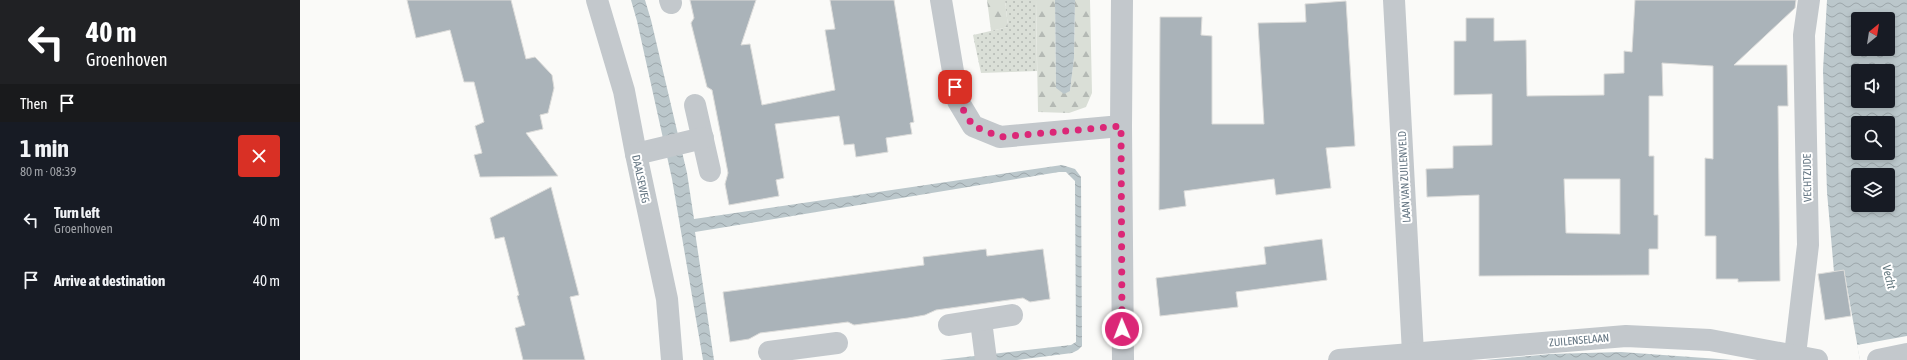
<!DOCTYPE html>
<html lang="en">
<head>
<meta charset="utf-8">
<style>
	body { margin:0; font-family:"Asap Condensed",sans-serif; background:#20242c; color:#f1f3f6; height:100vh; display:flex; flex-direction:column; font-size:15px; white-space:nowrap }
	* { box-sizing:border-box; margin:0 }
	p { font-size:13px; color:#9ea1a6 }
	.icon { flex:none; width:22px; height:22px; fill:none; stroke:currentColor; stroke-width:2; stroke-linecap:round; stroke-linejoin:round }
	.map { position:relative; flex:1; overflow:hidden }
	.panel { display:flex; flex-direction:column; background:#171b24; width:300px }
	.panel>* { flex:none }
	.hud { background:#202124; color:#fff; overflow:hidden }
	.needle { width:26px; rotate:30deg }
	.buttons { position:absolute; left:1551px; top:12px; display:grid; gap:8px }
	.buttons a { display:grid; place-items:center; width:44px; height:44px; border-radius:4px; background:#171b24; box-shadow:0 2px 6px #0003; font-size:20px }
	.pin { position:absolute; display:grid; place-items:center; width:34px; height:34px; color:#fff; margin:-17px; border-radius:8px; box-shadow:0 2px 6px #0006 }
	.me { position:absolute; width:44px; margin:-22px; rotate:359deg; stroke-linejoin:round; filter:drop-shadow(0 0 3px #0008) }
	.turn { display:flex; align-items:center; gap:14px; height:84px; padding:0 20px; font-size:18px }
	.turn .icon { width:52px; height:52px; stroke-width:2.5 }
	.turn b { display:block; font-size:28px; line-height:34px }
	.then { display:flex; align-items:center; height:38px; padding:0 20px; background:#0003; gap:8px; font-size:15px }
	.round { display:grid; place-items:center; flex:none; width:42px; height:42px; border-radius:4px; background:#20242c }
	.overview { display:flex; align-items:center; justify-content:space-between; height:68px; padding:0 20px }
	h1 { font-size:24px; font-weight:700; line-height:30px }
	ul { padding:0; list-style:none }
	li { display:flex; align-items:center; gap:12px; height:60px; padding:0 20px }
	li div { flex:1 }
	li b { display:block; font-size:15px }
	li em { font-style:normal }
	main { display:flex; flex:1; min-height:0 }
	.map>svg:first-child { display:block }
	.forest { fill:url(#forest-firs) }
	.park { fill:url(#park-dots) }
	.water { fill:url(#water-waves); fill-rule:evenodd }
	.pier { fill:#fafaf8 }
	.building { fill:#aab3b9; stroke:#dcdcda; fill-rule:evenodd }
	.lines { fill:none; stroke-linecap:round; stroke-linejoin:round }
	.minor { stroke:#c3c8cc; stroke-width:22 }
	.route { stroke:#db2777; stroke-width:7; stroke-dasharray:0 12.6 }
	.labels { text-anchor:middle; stroke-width:4; stroke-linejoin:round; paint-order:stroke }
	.street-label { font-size:11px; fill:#657683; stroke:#fff }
	.water-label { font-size:12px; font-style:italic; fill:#60757c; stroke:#fff }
</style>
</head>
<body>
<main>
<section class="panel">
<div class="hud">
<div class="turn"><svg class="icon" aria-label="left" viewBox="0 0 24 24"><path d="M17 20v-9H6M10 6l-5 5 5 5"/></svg><div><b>40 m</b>Groenhoven</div></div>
<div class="then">Then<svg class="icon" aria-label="arrive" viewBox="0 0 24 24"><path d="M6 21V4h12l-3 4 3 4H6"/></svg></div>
</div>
<div class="overview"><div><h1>1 min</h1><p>80 m · 08:39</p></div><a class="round" style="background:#d93025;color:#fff"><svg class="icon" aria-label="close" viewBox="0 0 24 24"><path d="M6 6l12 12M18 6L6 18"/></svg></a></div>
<ul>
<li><svg class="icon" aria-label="left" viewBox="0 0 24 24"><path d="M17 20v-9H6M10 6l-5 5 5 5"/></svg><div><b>Turn left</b><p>Groenhoven</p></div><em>40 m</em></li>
<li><svg class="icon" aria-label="arrive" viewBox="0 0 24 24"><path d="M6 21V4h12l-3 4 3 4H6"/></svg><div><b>Arrive at destination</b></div><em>40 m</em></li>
</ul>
</section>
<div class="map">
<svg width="1607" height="360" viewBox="0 0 1607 360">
	<defs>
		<pattern id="forest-firs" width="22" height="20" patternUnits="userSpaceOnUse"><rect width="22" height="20" fill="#dadfd7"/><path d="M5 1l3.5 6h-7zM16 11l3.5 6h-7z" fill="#b4b9b4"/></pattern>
		<pattern id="park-dots" width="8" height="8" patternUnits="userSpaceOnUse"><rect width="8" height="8" fill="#dadfd7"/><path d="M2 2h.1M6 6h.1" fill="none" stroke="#b4b9b4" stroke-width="1.8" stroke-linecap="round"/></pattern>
		<pattern id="water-waves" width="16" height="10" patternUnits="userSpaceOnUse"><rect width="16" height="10" fill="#bbc7cb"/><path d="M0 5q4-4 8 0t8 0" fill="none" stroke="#9ca6aa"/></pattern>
	</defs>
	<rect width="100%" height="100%" fill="#fafaf8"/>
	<g class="forest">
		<polygon points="687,0 705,0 708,27 691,31"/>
		<polygon points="736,0 755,0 756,88 770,91 774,58 775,0 790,0 792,93 786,107 769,113 738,112"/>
	</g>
	<polygon class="park" points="705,0 736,0 737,71 681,73 673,35 708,27"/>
	<g class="water">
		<polygon points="331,0 345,0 351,20 387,173 394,219 762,165 775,169 781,177 782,346 778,350 772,353 717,360 640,360 771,345 776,342 775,181 766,172 759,172 395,232 414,360 403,360 372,179 337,21"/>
		<polygon points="755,0 775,0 774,58 770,91 764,94 756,88"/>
		<path d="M1527 0H1607V360H1560L1544 270 1534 272 1527 192 1523 70ZM1558 19H1588V49H1558ZM1558 71H1588V101H1558ZM1558 123H1588V153H1558ZM1558 175H1588V205H1558Z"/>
		<polygon points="1321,352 1433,360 1185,360 1251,354"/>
	</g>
	<polygon class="pier" points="1607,336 1607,360 1560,360 1557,345"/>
	<g class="building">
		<polygon points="107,0 211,0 226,59 235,57 252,75 254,88 248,113 240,115 243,129 226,133 258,176 180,177 174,155 182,153 175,126 184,122 174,82 164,82 150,30 116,38"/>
		<polygon points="390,0 456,0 441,45 450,44 462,105 535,90 525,30 535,29 530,0 594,0 614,122 610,123 612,134 586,138 588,152 556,157 554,144 544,145 539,116 475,124 484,178 476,180 479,196 429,205 425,184 428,173 421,136 412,90 407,87 391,23 394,18"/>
		<path d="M1335 0H1496L1495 8 1434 65H1487L1488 106H1478L1480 281 1438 282V279H1416V236H1405V158L1413 159V66L1362 63 1363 96H1349V156H1354V215H1358V249H1349V275L1179 276V195L1127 197 1126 169 1153 168V146L1192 145V94L1154 95V41H1166V18H1194V41L1226 40 1227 96 1304 95V74L1324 73V51L1332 52ZM1264 179H1320V234L1266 233Z"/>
		<polygon points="1046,1 1055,146 1026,148 1031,188 976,195 974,179 884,191 886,206 859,210 860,17 902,17 901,35 912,36 912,124 964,124 958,23 1006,22 1005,4"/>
		<polygon points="251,187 279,295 270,297 285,360 223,360 215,328 225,325 217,296 219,295 204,237 195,239 190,218"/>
		<polygon points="1022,239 1027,280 936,292 938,307 860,316 856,278 966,264 964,247"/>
		<polygon points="686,249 687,256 743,249 750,299 730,302 723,298 636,310 625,315 608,318 554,325 548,322 460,333 449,339 430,342 423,292 624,265 623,257"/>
		<polygon points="1544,270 1551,316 1525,320 1518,274"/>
	</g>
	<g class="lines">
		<g class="minor">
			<polyline points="297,0 324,91 336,154 367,299 372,360"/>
			<polyline points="370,0 371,3"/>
			<polyline points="641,0 658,101 673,126 700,137 821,126"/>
			<polyline points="822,0 821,126 823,360"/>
			<polyline points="1094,0 1113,353"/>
			<polyline points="395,105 410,171"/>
			<polyline points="336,154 403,138"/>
			<polyline points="681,321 686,360"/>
			<polyline points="649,325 712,315"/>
			<polyline points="469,352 537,343"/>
			<polyline points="1495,355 1508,245 1504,35 1509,0"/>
			<polyline points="1039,360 1326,336 1410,340 1517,360"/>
			<polyline points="1578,360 1607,354"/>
		</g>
	</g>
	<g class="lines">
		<polyline class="route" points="655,87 658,101 673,126 700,137 821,126 822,329"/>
	</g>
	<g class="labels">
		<g class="street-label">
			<text transform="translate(1104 177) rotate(-93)" y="4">LAAN VAN ZUILENVELD</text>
			<text transform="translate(1507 178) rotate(-91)" y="4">VECHTZIJDE</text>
			<text transform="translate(341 179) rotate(78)" y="4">DAALSEWEG</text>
			<text transform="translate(1279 340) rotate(-5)" y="4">ZUILENSELAAN</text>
		</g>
		<g class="water-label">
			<text transform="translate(1589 277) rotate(76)" y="4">Vecht</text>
		</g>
	</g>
</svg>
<div class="buttons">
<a><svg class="needle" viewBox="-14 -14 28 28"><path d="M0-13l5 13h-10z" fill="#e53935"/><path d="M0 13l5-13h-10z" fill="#9ea1a6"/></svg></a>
<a><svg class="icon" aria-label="sound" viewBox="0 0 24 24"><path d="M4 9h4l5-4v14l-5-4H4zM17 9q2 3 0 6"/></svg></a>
<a><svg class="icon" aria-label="search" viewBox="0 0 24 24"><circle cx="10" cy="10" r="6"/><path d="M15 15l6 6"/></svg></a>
<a><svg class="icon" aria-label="layers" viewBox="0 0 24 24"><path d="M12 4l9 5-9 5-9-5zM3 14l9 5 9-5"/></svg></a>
</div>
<div class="pin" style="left:655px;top:87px;background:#d93025"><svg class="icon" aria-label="arrive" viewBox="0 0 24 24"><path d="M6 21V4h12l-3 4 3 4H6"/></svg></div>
<svg class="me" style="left:822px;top:329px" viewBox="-20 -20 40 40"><circle r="17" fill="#db2777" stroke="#fff" stroke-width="3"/><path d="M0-11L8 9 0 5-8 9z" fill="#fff"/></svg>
</div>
</main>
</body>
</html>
